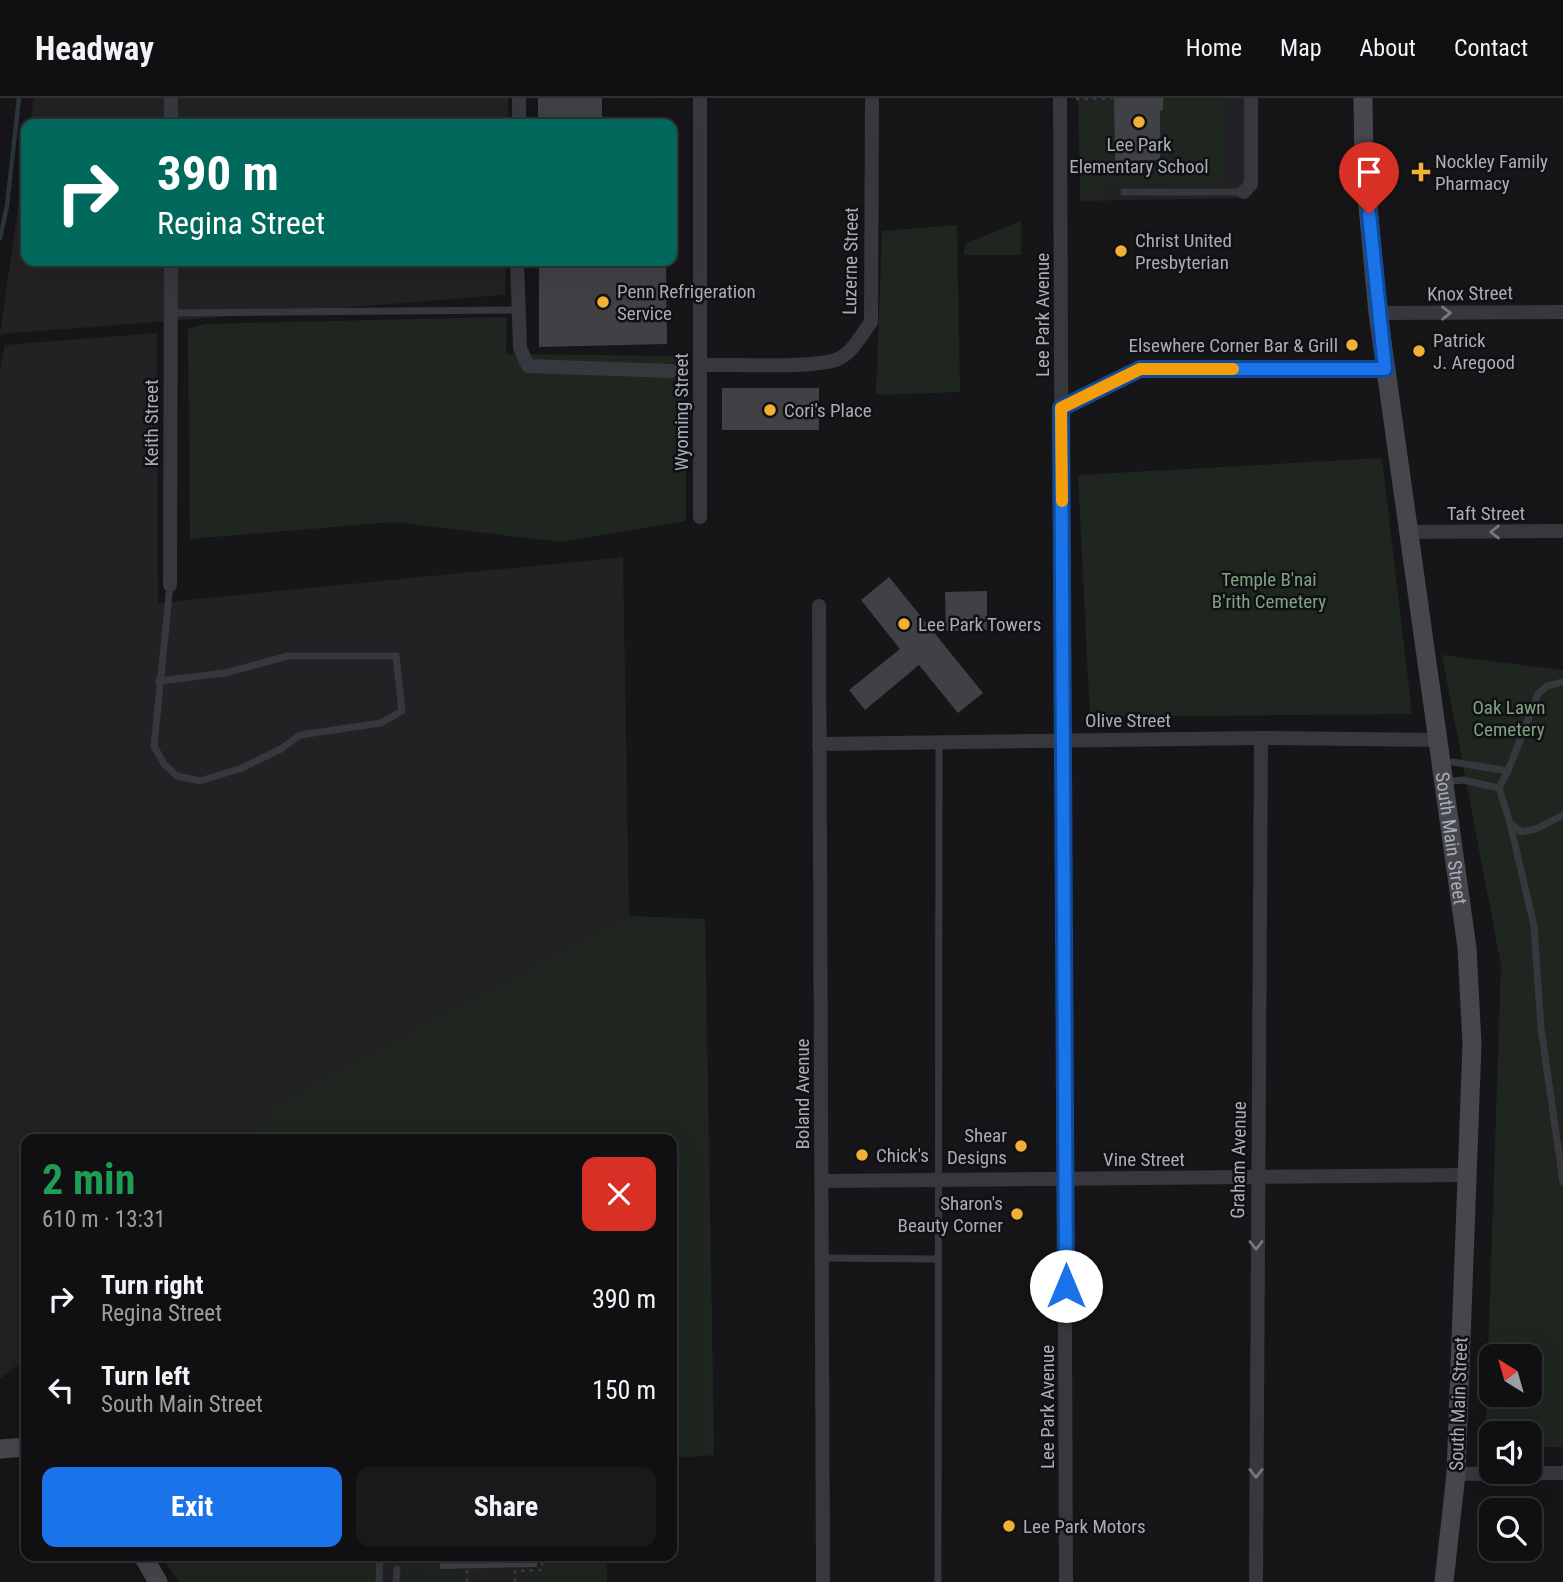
<!DOCTYPE html>
<html lang="en">
<head>
<meta charset="utf-8">
<style>
	body { margin:0; font-family:"Roboto Condensed",sans-serif; background:#19191b; color:#f1f3f6; height:100vh; display:flex; flex-direction:column; font-size:26px; white-space:nowrap }
	* { box-sizing:border-box; margin:0 }
	p { font-size:23px; color:#9c9d9f }
	.icon { flex:none; width:38px; height:38px; fill:none; stroke:currentColor; stroke-width:2; stroke-linecap:round; stroke-linejoin:round }
	.map { position:relative; flex:1; overflow:hidden }
	.sheet { position:absolute; left:21px; top:1036px; width:656px; height:427px; display:flex; flex-direction:column; background:#101012; border-radius:14px; box-shadow:0 7px 28px #0002,0 0 0 2px #303032 }
	.sheet>* { flex:none }
	.top-card { position:absolute; left:21px; top:21px; width:656px; height:147px; border-radius:14px; box-shadow:0 7px 28px #0002,0 0 0 2px #303032; background:#00695c; color:#fff; overflow:hidden }
	.needle { width:46px; rotate:323deg }
	.tools { position:absolute; left:1479px; top:1246px; display:grid; gap:14px }
	.tools a { display:grid; place-items:center; width:63px; height:63px; border-radius:14px; background:#101012; box-shadow:0 7px 28px #0002,0 0 0 2px #303032; font-size:35px }
	.pin { position:absolute; display:grid; place-items:center; width:60px; height:60px; color:#fff; margin:-72px -30px; border-radius:50% 50% 50% 0; rotate:-45deg; box-shadow:0 0 7px #0007 }
	.pin .icon { rotate:45deg }
	.me { position:absolute; width:77px; margin:-38px; rotate:0deg; stroke-linejoin:round; filter:drop-shadow(0 0 5px #0008) }
	.turn { display:flex; align-items:center; gap:24px; height:147px; padding:0 21px; font-size:32px }
	.turn .icon { width:91px; height:91px; stroke-width:2.5 }
	.turn b { display:block; font-size:49px; line-height:60px }
	.round { display:grid; place-items:center; flex:none; width:74px; height:74px; border-radius:14px; background:#19191b }
	.head { display:flex; align-items:center; justify-content:space-between; height:119px; padding:0 21px }
	h1 { font-size:42px; font-weight:700; line-height:52px; color:#1e9e55 }
	.primary-button { display:flex; gap:14px; margin-top:auto; padding:14px 21px }
	.primary-button a { flex:1; height:80px; border-radius:14px; background:#1a73e8; color:#fff; font-size:28px; font-weight:700; line-height:80px; text-align:center }
	.primary-button a+a { background:#19191b; color:#f1f3f6 }
	ul { padding:0; list-style:none }
	li { display:flex; align-items:center; gap:21px; height:91px; padding:0 21px }
	li div { flex:1 }
	li b { display:block; font-size:26px }
	li em { font-style:normal }
	header { display:flex; align-items:center; gap:42px; box-sizing:border-box; height:98px; padding:0 35px; background:#101012; border-bottom:2px solid #303032 }
	header strong { font-size:33px }
	nav { display:flex; gap:38px; margin-inline-start:auto; font-size:24px }
	.map>svg:first-child { display:block }
	.built { fill:#222225 }
	.green { fill:#1e261f; fill-rule:evenodd }
	.lines { fill:none; stroke-linecap:round; stroke-linejoin:round }
	.stream { stroke:#2c353c; stroke-width:4.5 }
	.building { fill:#404145 }
	.path { stroke:#3d3f44; stroke-width:2.5; stroke-dasharray:3.5 5; stroke-linecap:butt }
	.lane { stroke:#37383d; stroke-width:7 }
	.street { stroke:#37383d; stroke-width:14 }
	.secondary { stroke:#45474d; stroke-width:19 }
	.oneway { stroke:#757881 }
	.route-casing { stroke:#114b97; stroke-width:18 }
	.route { stroke:#1a73e8; stroke-width:12 }
	.slow { stroke:#f59e0b; stroke-width:12 }
	.poi-dot { fill:#f2b134; stroke:#111113; stroke-width:2.5 }
	.labels { text-anchor:middle; stroke-width:5; stroke-linejoin:round; paint-order:stroke }
	.poi-label { font-size:19px; fill:#a8adb8; stroke:#111113; text-anchor:start }
	.street-label { font-size:19px; fill:#a8adb8; stroke:#111113 }
	.park-label { font-size:19px; fill:#7fa381; stroke:#111113 }
</style>
</head>
<body>
<header>
<strong>Headway</strong>
<nav><a>Home</a><a>Map</a><a>About</a><a>Contact</a></nav>
</header>
<div class="map">
<svg width="1563" height="1484" viewBox="0 0 1563 1484">
	<rect width="100%" height="100%" fill="#161618"/>
	<g class="built">
		<polygon points="34,0 508,0 508,26 30,26"/>
		<polygon points="1078,0 1246,0 1247,100 1080,103"/>
		<polygon points="26,52 26,163 506,163 505,197 0,236"/>
		<polygon points="157,235 158,505 623,459 629,818 705,821 714,1357 672,1360 672,1041 26,1041 26,1260 0,1281 0,272 5,247"/>
		<polygon points="161,1458 607,1458 607,1484 179,1484"/>
	</g>
	<g class="green">
		<polygon points="1163,0 1225,0 1224,85 1105,87 1105,98 1081,98 1081,5 1105,4 1105,31 1106,5 1114,5 1115,63 1160,62 1160,13 1163,12"/>
		<polygon points="1021,123 1021,157 964,157 965,146"/>
		<polygon points="957,127 960,294 876,297 882,133"/>
		<polygon points="507,219 506,256 686,258 686,423 561,444 394,424 190,441 188,231 205,226"/>
		<polygon points="1382,360 1412,616 1090,619 1078,377"/>
		<path d="M1442 557 1563 572V1349H1530V1335H1491V1349H1485L1501 867ZM1491 1258H1530V1297H1491Z"/>
		<polygon points="629,818 705,821 714,1357 672,1360 672,1041 244,1041 281,1004"/>
		<polygon points="161,1458 374,1458 374,1484 179,1484"/>
		<polygon points="547,1458 607,1458 607,1484 519,1484 519,1474 546,1474"/>
		<polygon points="465,1474 465,1484 400,1484 403,1477"/>
	</g>
	<g class="lines">
		<polyline class="stream" points="0,140 7,108 19,0"/>
	</g>
	<g class="building">
		<rect x="538" y="0" width="64" height="26"/>
		<polygon points="1114,0 1163,0 1163,12 1160,13 1160,62 1115,63"/>
		<polygon points="539,163 666,163 667,246 539,249"/>
		<rect x="722" y="290" width="97" height="42"/>
		<polygon points="889,479 983,595 958,615 919,567 865,612 849,592 900,551 861,502"/>
		<polygon points="987,493 987,532 946,533 945,494"/>
		<polygon points="440,1458 537,1458 537,1469 440,1471"/>
	</g>
	<g class="lines">
		<g class="path">
			<polyline points="1076,1 1114,0"/>
			<polyline points="467,1472 467,1484"/>
			<polyline points="515,1484 515,1473 542,1472 542,1458"/>
		</g>
		<g class="lane">
			<polyline points="1124,94 1244,94"/>
			<polyline points="171,215 517,212"/>
			<polyline points="159,583 225,575 288,558 396,558 402,613 381,625 300,637 281,651 242,670 200,683 177,678 164,666 154,648 170,487"/>
			<polyline points="1563,584 1547,588 1538,596 1508,673 1499,690 1510,725 1521,734 1536,731 1563,717"/>
			<polyline points="1453,664 1508,673"/>
			<polyline points="1445,684 1463,682 1499,690"/>
			<polyline points="1510,725 1534,828 1541,930 1563,1084"/>
			<polyline points="822,1160 937,1161"/>
			<polyline points="379,1484 380,1458"/>
			<polyline points="396,1484 397,1471"/>
			<polyline points="938,1484 939,645"/>
		</g>
		<g class="street">
			<polyline points="1060,0 1066,1484"/>
			<polyline points="171,26 171,0"/>
			<polyline points="519,26 519,0"/>
			<polyline points="1244,94 1251,86 1251,0"/>
			<polyline points="517,163 520,250 528,268 671,273"/>
			<polyline points="1378,215 1563,214"/>
			<path d="M701 267C731 266 814 271 838 261 852 255 862 236 871 224L872 0"/>
			<polyline points="1061,310 1141,271 1385,271"/>
			<polyline points="700,419 700,0"/>
			<polyline points="1409,434 1563,433"/>
			<polyline points="170,487 171,163"/>
			<polyline points="819,508 823,1484"/>
			<polyline points="819,646 1261,640 1438,642"/>
			<polyline points="822,1083 1466,1077"/>
			<polyline points="1456,1376 1563,1375"/>
			<polyline points="1256,1484 1261,640"/>
		</g>
		<g class="secondary">
			<path id="s1" d="M1363 0 1364 66 1378 215 1467 850 1472 946 1456 1376 1444 1484"/>
			<polyline points="0,1351 26,1349"/>
			<polyline points="143,1458 158,1484"/>
		</g>
	</g>
	<defs><path id="oneway-chevron" d="M-2-3.5L2.5 0L-2 3.5" fill="none" stroke-width="1.6" stroke-linecap="round" stroke-linejoin="round" transform="scale(1.75)"/></defs>
	<g class="oneway">
		<use href="#oneway-chevron" transform="translate(1446 215) rotate(-1)"/>
		<use href="#oneway-chevron" transform="translate(1495 434) rotate(180)"/>
		<use href="#oneway-chevron" transform="translate(1256 1147) rotate(90)"/>
		<use href="#oneway-chevron" transform="translate(1256 1375) rotate(90)"/>
	</g>
	<g class="lines">
		<g class="route-casing">
			<polyline id="route" points="1066,1188 1061,310 1140,271 1385,271 1369,116"/>
		</g>
		<use href="#route" class="route"/>
		<polyline class="slow" points="1062,403 1061,310 1140,271 1233,271"/>
	</g>
	<g class="poi-dot">
		<circle cx="1139" cy="24" r="7"/>
		<path d="M1417.5 63.5h7v7h7v7h-7v7h-7v-7h-7v-7h7z"/>
		<circle cx="1121" cy="153" r="7"/>
		<circle cx="603" cy="204" r="7"/>
		<circle cx="1352" cy="247" r="7"/>
		<circle cx="1419" cy="253" r="7"/>
		<circle cx="770" cy="312" r="7"/>
		<circle cx="904" cy="526" r="7"/>
		<circle cx="1021" cy="1048" r="7"/>
		<circle cx="862" cy="1057" r="7"/>
		<circle cx="1017" cy="1116" r="7"/>
		<circle cx="1009" cy="1428" r="7"/>
	</g>
	<g class="labels">
		<g class="poi-label">
			<text x="1139" y="53" text-anchor="middle">Lee Park<tspan x="1139" dy="22">Elementary School</tspan></text>
			<text x="1435" y="70">Nockley Family<tspan x="1435" dy="22">Pharmacy</tspan></text>
			<text x="1135" y="149">Christ United<tspan x="1135" dy="22">Presbyterian</tspan></text>
			<text x="617" y="200">Penn Refrigeration<tspan x="617" dy="22">Service</tspan></text>
			<text x="1433" y="249">Patrick<tspan x="1433" dy="22">J. Aregood</tspan></text>
			<text x="1338" y="254" text-anchor="end">Elsewhere Corner Bar &amp; Grill</text>
			<text x="784" y="319">Cori's Place</text>
			<text x="918" y="533">Lee Park Towers</text>
			<text x="1007" y="1044" text-anchor="end">Shear<tspan x="1007" dy="22">Designs</tspan></text>
			<text x="876" y="1064">Chick's</text>
			<text x="1003" y="1112" text-anchor="end">Sharon's<tspan x="1003" dy="22">Beauty Corner</tspan></text>
			<text x="1023" y="1435">Lee Park Motors</text>
		</g>
		<g class="street-label">
			<text transform="translate(850 163) rotate(-89)" y="7">Luzerne Street</text>
			<text transform="translate(1470 195) rotate(-1)" y="7">Knox Street</text>
			<text transform="translate(1042 217) rotate(-90)" y="7">Lee Park Avenue</text>
			<text transform="translate(681 314) rotate(-90)" y="7">Wyoming Street</text>
			<text transform="translate(151 325) rotate(-90)" y="7">Keith Street</text>
			<text x="1486" y="422">Taft Street</text>
			<text x="1128" y="629">Olive Street</text>
			<text dy="7" stroke="none"><textPath href="#s1" startOffset="746">South Main Street</textPath></text>
			<text transform="translate(802 996) rotate(-90)" y="7">Boland Avenue</text>
			<text x="1144" y="1068">Vine Street</text>
			<text transform="translate(1238 1062) rotate(-89)" y="7">Graham Avenue</text>
			<text transform="translate(1458 1306) rotate(-88)" y="7">South Main Street</text>
			<text transform="translate(1047 1309) rotate(-90)" y="7">Lee Park Avenue</text>
		</g>
		<g class="park-label">
			<text x="1269" y="488">Temple B'nai<tspan x="1269" dy="22">B'rith Cemetery</tspan></text>
			<text x="1509" y="616">Oak Lawn<tspan x="1509" dy="22">Cemetery</tspan></text>
		</g>
	</g>
</svg>
<div class="tools">
<a><svg class="needle" viewBox="-14 -14 28 28"><path d="M0-13l5 13h-10z" fill="#e53935"/><path d="M0 13l5-13h-10z" fill="#9c9d9f"/></svg></a>
<a><svg class="icon" aria-label="sound" viewBox="0 0 24 24"><path d="M4 9h4l5-4v14l-5-4H4zM17 9q2 3 0 6"/></svg></a>
<a><svg class="icon" aria-label="search" viewBox="0 0 24 24"><circle cx="10" cy="10" r="6"/><path d="M15 15l6 6"/></svg></a>
</div>
<div class="pin" style="left:1369px;top:116px;background:#d93025"><svg class="icon" aria-label="arrive" viewBox="0 0 24 24"><path d="M6 21V4h12l-3 4 3 4H6"/></svg></div>
<svg class="me" style="left:1066px;top:1188px" viewBox="-20 -20 40 40"><circle r="19" fill="#fff"/><path d="M0-13L10 11 0 6-10 11z" fill="#1a73e8"/></svg>
<div class="top-card">
<div class="turn"><svg class="icon" aria-label="right" viewBox="0 0 24 24"><path d="M7 20v-9h11M14 6l5 5-5 5"/></svg><div><b>390 m</b>Regina Street</div></div>
</div>
<section class="sheet">
<div class="head"><div><h1>2 min</h1><p>610 m · 13:31</p></div><a class="round" style="background:#d93025;color:#fff"><svg class="icon" aria-label="close" viewBox="0 0 24 24"><path d="M6 6l12 12M18 6L6 18"/></svg></a></div>
<ul>
<li><svg class="icon" aria-label="right" viewBox="0 0 24 24"><path d="M7 20v-9h11M14 6l5 5-5 5"/></svg><div><b>Turn right</b><p>Regina Street</p></div><em>390 m</em></li>
<li><svg class="icon" aria-label="left" viewBox="0 0 24 24"><path d="M17 20v-9H6M10 6l-5 5 5 5"/></svg><div><b>Turn left</b><p>South Main Street</p></div><em>150 m</em></li>
</ul>
<div class="primary-button"><a>Exit</a><a>Share</a></div>
</section>
</div>
</body>
</html>
